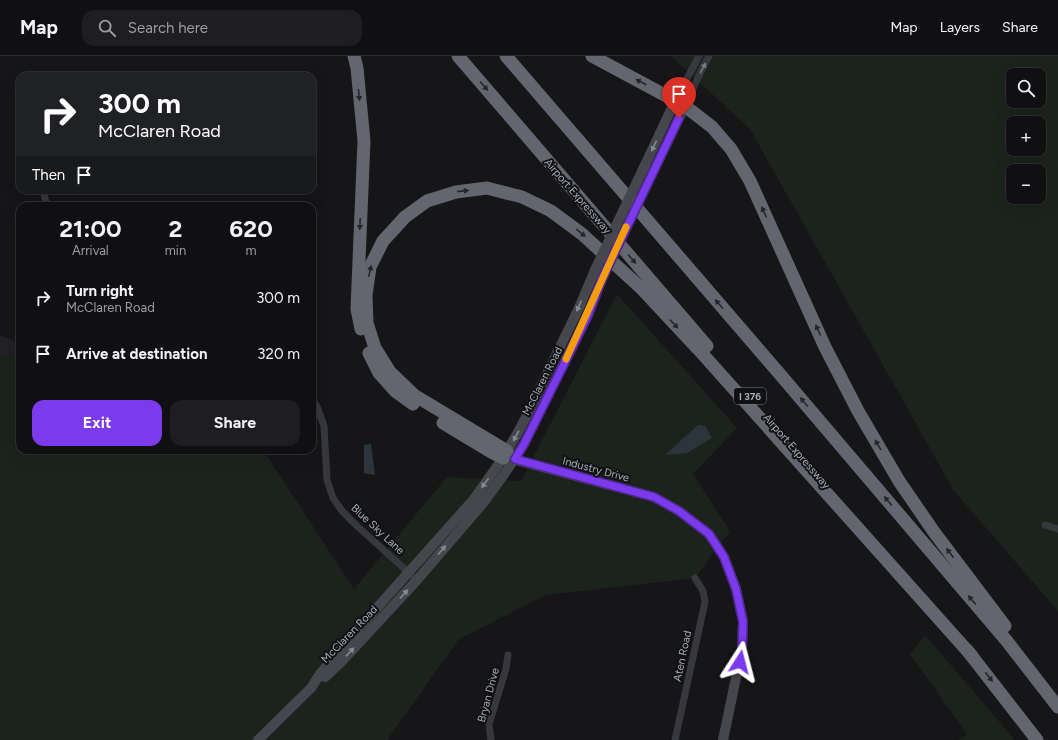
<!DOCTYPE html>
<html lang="en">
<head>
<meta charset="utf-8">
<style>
	body { margin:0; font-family:Figtree,sans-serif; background:#1e1e20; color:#f1f3f6; height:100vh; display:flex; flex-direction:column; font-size:15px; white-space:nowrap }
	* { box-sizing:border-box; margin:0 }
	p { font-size:13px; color:#9c9d9f }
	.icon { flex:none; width:22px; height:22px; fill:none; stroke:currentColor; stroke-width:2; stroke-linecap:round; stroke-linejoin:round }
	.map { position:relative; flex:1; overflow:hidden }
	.sheet { position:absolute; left:16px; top:146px; width:300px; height:252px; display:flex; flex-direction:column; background:#101012; border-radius:12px; box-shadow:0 4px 16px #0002,0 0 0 1px #303032 }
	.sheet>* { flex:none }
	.top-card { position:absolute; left:16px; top:16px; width:300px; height:122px; border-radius:12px; box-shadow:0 4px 16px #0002,0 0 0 1px #303032; background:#202124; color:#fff; overflow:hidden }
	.tools { position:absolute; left:1006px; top:12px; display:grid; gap:8px }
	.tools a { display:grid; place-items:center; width:40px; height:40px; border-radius:8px; background:#101012; box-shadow:0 4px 16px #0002,0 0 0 1px #303032; font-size:20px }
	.pin { position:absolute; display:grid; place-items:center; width:34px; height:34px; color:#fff; margin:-41px -17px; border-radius:50% 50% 50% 0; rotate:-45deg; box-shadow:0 0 4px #0007 }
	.pin .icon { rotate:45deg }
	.me { position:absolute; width:44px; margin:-22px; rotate:9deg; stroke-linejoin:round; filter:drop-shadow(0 0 3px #0008) }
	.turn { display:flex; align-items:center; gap:14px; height:84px; padding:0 16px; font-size:18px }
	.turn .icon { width:52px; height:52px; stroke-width:2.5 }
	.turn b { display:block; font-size:28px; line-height:34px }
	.then { display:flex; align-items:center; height:38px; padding:0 16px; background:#0003; gap:8px; font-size:15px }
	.eta { display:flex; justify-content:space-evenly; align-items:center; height:68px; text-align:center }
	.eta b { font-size:24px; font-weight:700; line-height:28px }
	.primary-button { display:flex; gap:8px; margin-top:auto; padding:8px 16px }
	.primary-button a { flex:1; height:46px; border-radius:12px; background:#7c3aed; color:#fff; font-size:16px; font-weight:700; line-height:46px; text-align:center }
	.primary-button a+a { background:#1e1e20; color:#f1f3f6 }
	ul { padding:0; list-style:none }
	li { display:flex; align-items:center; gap:12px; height:56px; padding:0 16px }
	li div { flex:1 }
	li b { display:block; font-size:15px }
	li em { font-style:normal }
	header { display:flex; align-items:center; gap:24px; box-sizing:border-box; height:56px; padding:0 20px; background:#101012; border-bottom:1px solid #303032 }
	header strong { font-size:19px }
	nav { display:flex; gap:22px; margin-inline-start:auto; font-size:14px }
	.search { width:280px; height:36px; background:#1e1e20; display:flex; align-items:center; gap:10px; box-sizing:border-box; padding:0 14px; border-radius:12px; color:#9c9d9f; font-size:15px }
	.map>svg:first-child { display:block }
	.built { fill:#222225 }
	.green { fill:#1c231d; fill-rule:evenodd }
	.water { fill:#2c353c }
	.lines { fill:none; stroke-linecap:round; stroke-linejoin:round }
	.street { stroke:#37383d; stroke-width:7 }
	.secondary { stroke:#45474d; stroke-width:10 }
	.highway { stroke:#63666e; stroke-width:13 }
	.secondary-bridge { stroke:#45474d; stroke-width:10 }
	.oneway { fill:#757881 }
	.oneway2 { fill:#26262a }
	.oneway3 { fill:#858993 }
	.route-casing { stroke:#51269a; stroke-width:10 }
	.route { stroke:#7c3aed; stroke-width:7 }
	.slow { stroke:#f59e0b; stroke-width:7 }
	.labels { text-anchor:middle; stroke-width:4; stroke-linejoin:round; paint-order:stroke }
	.shield { fill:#111113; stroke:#7b7e86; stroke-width:1 }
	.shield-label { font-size:10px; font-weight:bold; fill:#a8adb8 }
	.street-label { font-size:11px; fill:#a8adb8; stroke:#111113 }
</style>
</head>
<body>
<header>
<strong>Map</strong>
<div class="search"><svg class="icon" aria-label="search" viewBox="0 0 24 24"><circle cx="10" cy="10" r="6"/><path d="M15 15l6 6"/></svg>Search here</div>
<nav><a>Map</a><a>Layers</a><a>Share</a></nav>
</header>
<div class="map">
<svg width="1058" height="684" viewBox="0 0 1058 684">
	<rect width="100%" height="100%" fill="#161618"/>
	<polygon class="built" points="0,279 20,288 20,297 0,303"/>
	<g class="green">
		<path d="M671 0H1058V555L954 435 750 73ZM1013 19H1039V45H1013ZM1013 67H1039V93H1013ZM1013 115H1039V141H1013Z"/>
		<polygon points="617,238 737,372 693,418 730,475 695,522 546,539 459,583 387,684 0,684 0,303 20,297 20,394 263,394 354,533 447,421 521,425"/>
		<polygon points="925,579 1015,684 958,684 967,678 910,598"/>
	</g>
	<g class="water">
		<polygon points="698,369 705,370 712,382 687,397 665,399"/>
		<polygon points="371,388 375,419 364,417 364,389"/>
	</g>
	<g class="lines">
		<g class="street">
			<polyline points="675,45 699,0"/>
			<polyline points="685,50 703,11 709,0"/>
			<polyline points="43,134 47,150"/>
			<polyline points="312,342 318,353 324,370 327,424 333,442 342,455 357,470 417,524"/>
			<polyline points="1045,469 1058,473"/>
			<polyline points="491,684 489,668 506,613 508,599"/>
			<polyline points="675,684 705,546 703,535 695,522"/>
		</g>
		<g class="secondary">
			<polyline points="645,109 675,45"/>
			<polyline points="652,118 685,50"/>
			<polyline points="509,402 654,441 679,455 709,478 724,501 736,533 743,565 742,593 723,684"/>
			<polyline points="325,621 342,605 417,524 484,446 505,417 524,388 588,259 602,223"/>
			<polyline points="258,684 311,632 320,618 359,572 474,443 496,412 516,380 526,361 579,252 595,214"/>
		</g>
		<g class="highway">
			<polyline points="354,0 357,12 364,85 357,253 361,273"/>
			<polyline points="458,0 707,290"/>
			<polyline points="506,0 778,316 1006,584 1058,651"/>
			<polyline points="592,0 685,50 712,71 731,93 750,125 825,291 858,355 899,425 934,476 1005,570"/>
			<polyline points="369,297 379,317 395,335 413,348"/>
			<polyline points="443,367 491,396 503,402"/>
			<polyline points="507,395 414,339 390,316 375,292 367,267 366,239 370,211 383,185 405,161 427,145 456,136 487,132 522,141 551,155 582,178 642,233 699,294 972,600"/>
			<polyline points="967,594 1037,684"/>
		</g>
		<g class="secondary-bridge">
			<polyline points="595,214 645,109"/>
			<polyline points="602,223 652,118"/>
		</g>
	</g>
	<defs><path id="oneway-solid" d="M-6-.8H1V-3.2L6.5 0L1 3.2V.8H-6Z"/></defs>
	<use class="oneway" href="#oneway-solid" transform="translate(703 12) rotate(-62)"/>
	<g class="oneway2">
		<use href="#oneway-solid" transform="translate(641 26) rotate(-152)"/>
		<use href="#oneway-solid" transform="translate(484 30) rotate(49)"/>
		<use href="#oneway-solid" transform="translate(359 39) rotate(84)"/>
		<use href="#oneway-solid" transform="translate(463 135) rotate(-6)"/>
		<use href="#oneway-solid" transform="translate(764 156) rotate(-114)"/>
		<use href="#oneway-solid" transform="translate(360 168) rotate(92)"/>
		<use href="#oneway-solid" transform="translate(581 177) rotate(39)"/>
		<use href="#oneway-solid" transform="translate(632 203) rotate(49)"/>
		<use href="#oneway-solid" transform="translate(370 215) rotate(-77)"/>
		<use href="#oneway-solid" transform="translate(719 248) rotate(-131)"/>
		<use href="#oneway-solid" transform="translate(674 268) rotate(47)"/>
		<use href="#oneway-solid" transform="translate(818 274) rotate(-114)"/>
		<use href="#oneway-solid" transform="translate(804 346) rotate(-130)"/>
		<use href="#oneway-solid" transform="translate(878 389) rotate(-120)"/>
		<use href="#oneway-solid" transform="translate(888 445) rotate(-130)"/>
		<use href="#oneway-solid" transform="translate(950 497) rotate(-127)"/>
		<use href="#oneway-solid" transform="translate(972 544) rotate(-131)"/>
		<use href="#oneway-solid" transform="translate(989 621) rotate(52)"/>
	</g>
	<g class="oneway3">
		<use href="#oneway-solid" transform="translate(654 90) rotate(115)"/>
		<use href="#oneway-solid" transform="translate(579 250) rotate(114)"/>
		<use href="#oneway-solid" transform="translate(516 380) rotate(119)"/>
		<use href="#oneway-solid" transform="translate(485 427) rotate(127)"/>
		<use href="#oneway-solid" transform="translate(442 494) rotate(-49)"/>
		<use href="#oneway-solid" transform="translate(404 538) rotate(-48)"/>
		<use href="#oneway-solid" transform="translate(350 596) rotate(-47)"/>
	</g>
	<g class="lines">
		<g class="route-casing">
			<polyline id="route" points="679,62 602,223 588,259 570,296 524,388 515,403 654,441 679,455 709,478 724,501 736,533 743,566 742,593 740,606"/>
		</g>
		<use href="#route" class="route"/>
		<polyline class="slow" points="566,303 626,171"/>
	</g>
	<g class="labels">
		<rect class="shield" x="734" y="332" width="32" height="16" rx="3"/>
		<g class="shield-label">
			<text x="750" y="344">I 376</text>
		</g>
		<g class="street-label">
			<text transform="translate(578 140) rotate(49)" y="4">Airport Expressway</text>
			<text transform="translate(542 325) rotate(-63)" y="4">McClaren Road</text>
			<text transform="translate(797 395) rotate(49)" y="4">Airport Expressway</text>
			<text transform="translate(596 413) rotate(15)" y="4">Industry Drive</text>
			<text transform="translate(378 473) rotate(43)" y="4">Blue Sky Lane</text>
			<text transform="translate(349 578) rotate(-46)" y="4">McClaren Road</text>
			<text transform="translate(682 600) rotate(-78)" y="4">Aten Road</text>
			<text transform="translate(488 639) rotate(-75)" y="4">Bryan Drive</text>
		</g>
	</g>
</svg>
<div class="tools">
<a><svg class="icon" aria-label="search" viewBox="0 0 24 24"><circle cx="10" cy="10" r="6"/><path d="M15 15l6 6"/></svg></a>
<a>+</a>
<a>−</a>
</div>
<div class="pin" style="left:679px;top:62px;background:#d93025"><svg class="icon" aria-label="arrive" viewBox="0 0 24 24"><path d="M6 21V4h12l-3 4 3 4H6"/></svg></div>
<svg class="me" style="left:740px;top:606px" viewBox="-20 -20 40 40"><path d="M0-17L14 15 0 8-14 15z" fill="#7c3aed" stroke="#fff" stroke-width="4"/></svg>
<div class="top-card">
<div class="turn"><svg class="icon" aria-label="right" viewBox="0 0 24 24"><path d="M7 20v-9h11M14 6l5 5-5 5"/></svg><div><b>300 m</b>McClaren Road</div></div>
<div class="then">Then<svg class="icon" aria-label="arrive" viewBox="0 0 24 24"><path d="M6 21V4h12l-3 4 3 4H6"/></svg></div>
</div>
<section class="sheet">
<div class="eta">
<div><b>21:00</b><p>Arrival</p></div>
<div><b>2</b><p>min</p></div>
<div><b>620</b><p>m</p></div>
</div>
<ul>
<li><svg class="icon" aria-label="right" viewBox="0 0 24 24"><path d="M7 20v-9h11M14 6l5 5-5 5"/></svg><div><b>Turn right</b><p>McClaren Road</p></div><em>300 m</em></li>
<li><svg class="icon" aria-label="arrive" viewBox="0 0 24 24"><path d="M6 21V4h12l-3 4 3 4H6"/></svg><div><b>Arrive at destination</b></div><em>320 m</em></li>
</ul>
<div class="primary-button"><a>Exit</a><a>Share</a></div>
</section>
</div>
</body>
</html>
